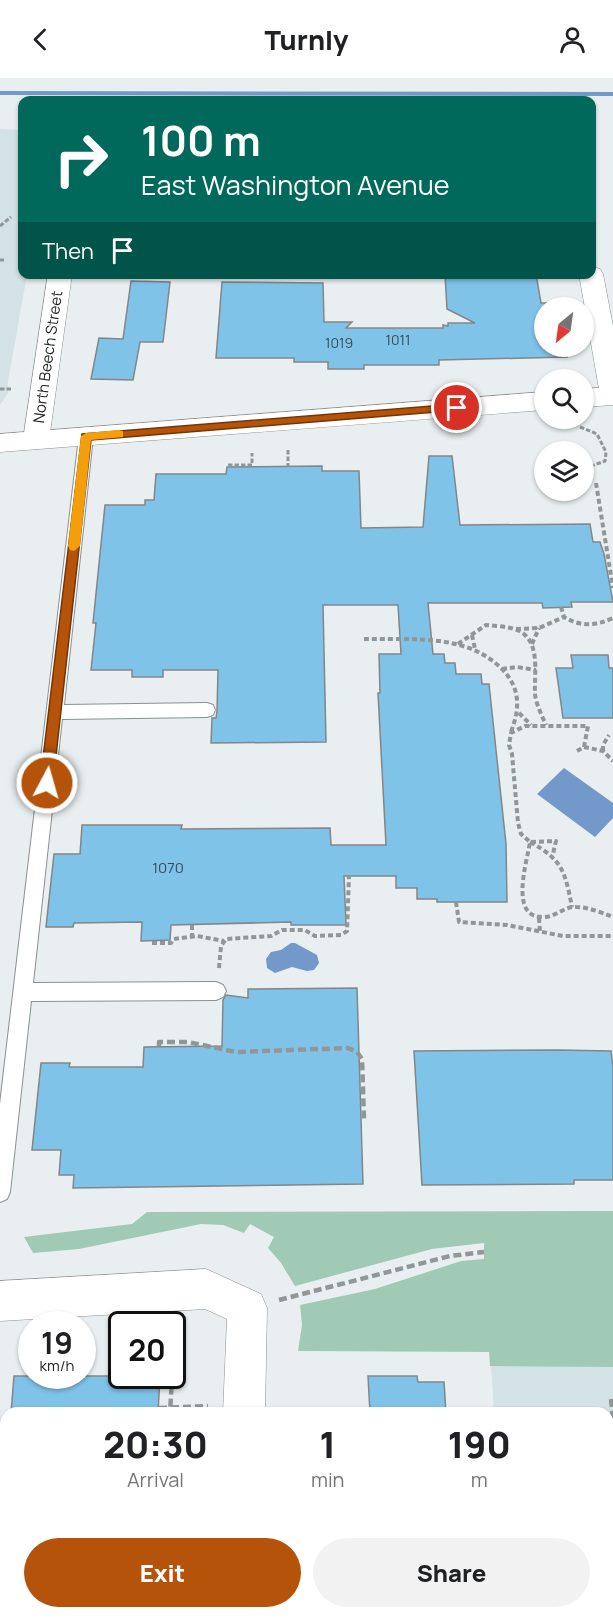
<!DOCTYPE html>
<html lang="en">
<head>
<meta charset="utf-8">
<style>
	body { margin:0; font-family:Manrope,sans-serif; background:#f2f2f2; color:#202124; height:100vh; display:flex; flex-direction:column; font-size:22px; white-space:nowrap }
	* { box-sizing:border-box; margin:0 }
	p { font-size:20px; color:#757577 }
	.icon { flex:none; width:33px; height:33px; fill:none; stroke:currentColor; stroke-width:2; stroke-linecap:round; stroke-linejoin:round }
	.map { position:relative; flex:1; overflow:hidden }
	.drawer { position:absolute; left:0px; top:1329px; width:614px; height:212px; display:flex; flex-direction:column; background:#fff; border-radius:18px 18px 0 0; box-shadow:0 2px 4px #0004 }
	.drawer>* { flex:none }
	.hud { position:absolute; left:18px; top:18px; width:578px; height:183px; border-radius:12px; box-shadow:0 2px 4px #0004; background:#00695c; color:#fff; overflow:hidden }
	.needle { width:39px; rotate:209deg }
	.buttons { position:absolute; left:534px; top:219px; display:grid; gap:12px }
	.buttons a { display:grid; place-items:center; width:60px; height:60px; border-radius:50%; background:#fff; box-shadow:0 2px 4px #0004; font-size:30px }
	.speed { position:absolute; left:18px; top:1233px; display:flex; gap:12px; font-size:30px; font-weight:700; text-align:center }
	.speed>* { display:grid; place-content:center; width:78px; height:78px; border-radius:50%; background:#fff; box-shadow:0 2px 4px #0004; line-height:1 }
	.speed small { font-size:15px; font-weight:400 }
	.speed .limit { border:3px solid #111; border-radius:9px; background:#fff; color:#111 }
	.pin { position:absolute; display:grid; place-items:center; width:51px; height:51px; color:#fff; margin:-26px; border:3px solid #fff; border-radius:50%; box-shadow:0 2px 6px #0007 }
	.me { position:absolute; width:66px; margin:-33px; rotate:6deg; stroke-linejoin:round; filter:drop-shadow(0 0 4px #0008) }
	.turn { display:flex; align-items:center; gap:21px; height:126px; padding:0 24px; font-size:27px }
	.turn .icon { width:78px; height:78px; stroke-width:2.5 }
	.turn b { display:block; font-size:42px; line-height:51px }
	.then { display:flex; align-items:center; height:57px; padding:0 24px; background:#0003; gap:12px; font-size:22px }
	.eta { display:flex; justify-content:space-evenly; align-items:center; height:102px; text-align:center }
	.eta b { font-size:36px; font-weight:800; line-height:42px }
	.cta { display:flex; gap:12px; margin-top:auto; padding:12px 24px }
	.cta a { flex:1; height:69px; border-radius:36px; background:#b45309; color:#fff; font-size:24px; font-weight:800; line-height:69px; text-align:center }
	.cta a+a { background:#f2f2f2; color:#202124 }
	header { display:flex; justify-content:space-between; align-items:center; height:78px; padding:0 24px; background:#fff; font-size:27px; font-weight:800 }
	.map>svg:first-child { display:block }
	.built { fill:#d3e2e5 }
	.green { fill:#a0cab5 }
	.water { fill:#7398ca }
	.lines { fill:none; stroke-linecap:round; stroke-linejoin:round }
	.stream { fill:#7398ca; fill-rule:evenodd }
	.building { fill:#80c3e8; stroke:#828688; stroke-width:1.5 }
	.lane-casing { stroke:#8a9090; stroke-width:2 }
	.street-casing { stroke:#8a9090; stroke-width:1 }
	.secondary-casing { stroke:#8a9090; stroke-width:1 }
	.path-far2 { stroke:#919696; stroke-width:3; stroke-dasharray:4.5 2; stroke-linecap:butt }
	.path-far1 { stroke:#919696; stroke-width:4; stroke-dasharray:5 3; stroke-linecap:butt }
	.path { stroke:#919696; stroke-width:4.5; stroke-dasharray:8 4; stroke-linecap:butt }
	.lane { fill:#fff; fill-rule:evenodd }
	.street { fill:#fff; fill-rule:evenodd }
	.secondary { fill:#fff; fill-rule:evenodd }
	.route { fill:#b45309; stroke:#753606; stroke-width:1.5 }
	.slow { fill:#f59e0b }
	.labels { text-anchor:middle; stroke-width:5; stroke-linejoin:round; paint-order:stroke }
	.far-number-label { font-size:14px; fill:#364952 }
	.far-street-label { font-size:15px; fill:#1e2020; stroke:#fff }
	.number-label { font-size:15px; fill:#364952 }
</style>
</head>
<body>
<header><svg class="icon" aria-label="back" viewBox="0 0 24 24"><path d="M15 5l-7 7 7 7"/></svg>Turnly<svg class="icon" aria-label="person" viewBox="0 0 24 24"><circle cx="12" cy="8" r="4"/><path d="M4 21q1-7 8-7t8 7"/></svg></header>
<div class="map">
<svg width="613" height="1540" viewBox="0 0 613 1540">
	<rect width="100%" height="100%" fill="#e9eff0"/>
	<g class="built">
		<polygon points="0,51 22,52 22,196 27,197 8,303 8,315 0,327"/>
		<polygon points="613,1133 613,1540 509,1540 509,1535 608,1534 608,1335 494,1335 484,1165"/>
	</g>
	<polygon class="green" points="613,1133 613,1289 490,1288 489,1274 298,1273 302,1247 300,1227 375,1211 461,1183 484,1181 484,1165 432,1171 295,1208 281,1185 268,1170 274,1159 250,1146 244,1155 223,1147 201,1146 79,1171 33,1175 24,1159 132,1146 147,1134"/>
	<g class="water">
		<polygon points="564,690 613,725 613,740 595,759 537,716"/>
		<polygon points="291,865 295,865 317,877 319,885 314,892 307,893 292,889 275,895 267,890 266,881 271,874 281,872"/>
	</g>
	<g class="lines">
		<polygon class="stream" points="0,13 613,14 613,18 0,17"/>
	</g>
	<g class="building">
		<polygon points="445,196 536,196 541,225 558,225 559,230 544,230 544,268 566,268 567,279 439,282 439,287 364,287 364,291 328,291 328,284 294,284 294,280 216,280 222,204 323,205 324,244 352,244 346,250 443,250 443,247 448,248 448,245 475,245 447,231"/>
		<polygon points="131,203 170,204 163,264 140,264 133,302 91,301 99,260 123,261"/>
		<polygon points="429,378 452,378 460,447 590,446 593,464 600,464 604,476 613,524 571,524 572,529 543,530 542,525 428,525 433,576 444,576 445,585 455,585 456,596 481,596 482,606 489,606 506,766 507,824 437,824 437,821 417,821 417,810 396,810 396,798 344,798 346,847 291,847 291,844 171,847 170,862 141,863 142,844 74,845 73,849 46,849 54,776 80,776 82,747 182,747 181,751 330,750 331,767 386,767 378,615 380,615 379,576 401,576 398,527 323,527 326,664 211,665 212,640 216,640 217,633 218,592 163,592 163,599 132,599 132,592 91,592 96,545 93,545 105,427 145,427 145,422 154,422 156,396 226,396 227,389 322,388 322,393 359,393 361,450 423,449"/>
		<polygon points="571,577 608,577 609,590 613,590 613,640 563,640 556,590 573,590"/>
		<polygon points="357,910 363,1106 73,1110 74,1097 59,1097 61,1072 32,1072 41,985 70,985 69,989 143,989 144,969 222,968 223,922 226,917 248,920 248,911"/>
		<polygon points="557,972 611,973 613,989 613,1102 574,1102 574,1106 422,1107 414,973"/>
		<polygon points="14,1298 160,1298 158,1335 11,1335"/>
		<polygon points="368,1298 417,1298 418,1304 444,1304 446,1335 370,1335"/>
	</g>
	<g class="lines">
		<g class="lane-casing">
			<polygon id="lane" points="86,354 93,359 64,627 207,625 213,627 215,632 213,637 207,639 62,641 33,905 216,904 223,907 226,913 223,919 216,922 31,923 10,1114 7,1121 0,1124 0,1026 79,359"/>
		</g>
		<g class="street-casing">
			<g id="street">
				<polygon points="591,188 600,191 603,196 613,248 613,326 604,323 600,317 579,196 591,196"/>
				<polygon points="48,196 72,196 49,362 45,369 36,371 27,369 23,362"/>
				<polygon points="206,1191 261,1216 267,1230 265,1335 223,1335 227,1241 205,1231 0,1243 0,1203"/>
				<rect x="218" y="1534" width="44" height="6"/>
			</g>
		</g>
		<g class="secondary-casing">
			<g id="secondary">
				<polygon points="613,309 613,327 584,329 584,311"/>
				<polygon points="544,314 544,332 0,374 0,356"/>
			</g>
		</g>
		<g class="path-far2">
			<polyline points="0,148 11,139"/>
			<polyline points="0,182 4,182"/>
			<polyline points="0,311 13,311"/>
			<polyline points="580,349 597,356 606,374 605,383 591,388"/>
			<polyline points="288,372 288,388"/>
			<polyline points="228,387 252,387 252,375"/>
		</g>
		<g class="path-far1">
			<polyline points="596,405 613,510"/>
			<path d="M561 529 564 539C581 549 595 548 613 540"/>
			<polyline points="516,551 539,550 564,539"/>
			<polyline points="472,557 475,571"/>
			<path d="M364 561C411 562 465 555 501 590 521 610 520 630 511 654"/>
			<path d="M458 566 486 547C495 548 505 548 514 551 542 559 534 595 535 616 536 626 542 638 546 647"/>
			<polyline points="532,566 539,550"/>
			<polyline points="502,591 517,589 536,592"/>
			<polyline points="519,635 531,647"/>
			<path d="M584 669 588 648H525L511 655 509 667 512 676 518 745 521 756 530 764C527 784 508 842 545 839 557 838 565 828 576 829 589 829 602 835 613 839"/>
			<polyline points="577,673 584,669 603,673 613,683"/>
			<polyline points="603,673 603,667 609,657"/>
			<path d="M530 764C563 782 565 794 572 829"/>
			<polyline points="531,764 556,763 553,776"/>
			<polyline points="456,824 459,844 507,847 563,858 613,858"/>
			<polyline points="539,840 540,854"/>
			<polyline points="192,847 192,859"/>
			<polyline points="152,865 171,865 174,861 197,858 224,863"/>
			<polyline points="219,890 221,868 226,861 271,858 282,852 305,852 315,858 341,857 347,853 349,798"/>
		</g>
		<g class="path">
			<polyline points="159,968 159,964 188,964 236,974 348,970 357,974 362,981 364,1041"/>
			<polyline points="279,1222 450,1178 484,1174"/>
			<polyline points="116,1293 122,1293"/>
			<polyline points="169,1298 172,1301 170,1335"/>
			<polyline points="611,1321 613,1340"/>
			<polyline points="159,1330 208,1328"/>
		</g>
		<use href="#lane" class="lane"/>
		<use href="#street" class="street"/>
		<use href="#secondary" class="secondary"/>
	</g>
	<polygon class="route" points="457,326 462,330 461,332 91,362 53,705 51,709 42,709 40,705 82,356"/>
	<polygon class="slow" points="119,352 123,353 123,359 91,362 80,468 74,473 70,472 68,468 81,358 86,355"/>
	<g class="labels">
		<g class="far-number-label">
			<text x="398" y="267">1011</text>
			<text x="339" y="270">1019</text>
		</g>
		<g class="far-street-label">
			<text transform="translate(48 279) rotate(-82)" y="5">North Beech Street</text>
		</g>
		<g class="number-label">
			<text x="168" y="795">1070</text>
		</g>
	</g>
</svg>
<div class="buttons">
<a><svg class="needle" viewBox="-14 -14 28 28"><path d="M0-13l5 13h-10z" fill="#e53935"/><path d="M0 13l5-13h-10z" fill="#757577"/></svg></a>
<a><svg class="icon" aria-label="search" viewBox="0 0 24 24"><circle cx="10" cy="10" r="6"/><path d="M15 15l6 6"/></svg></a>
<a><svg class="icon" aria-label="layers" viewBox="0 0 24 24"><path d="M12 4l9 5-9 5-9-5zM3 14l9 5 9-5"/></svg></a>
</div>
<div class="speed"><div>19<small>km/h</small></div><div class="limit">20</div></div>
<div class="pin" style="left:457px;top:330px;background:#d93025"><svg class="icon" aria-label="arrive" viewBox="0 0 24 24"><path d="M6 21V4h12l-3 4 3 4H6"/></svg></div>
<svg class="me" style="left:47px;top:705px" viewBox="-20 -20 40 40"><circle r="17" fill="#b45309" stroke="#fff" stroke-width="3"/><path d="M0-11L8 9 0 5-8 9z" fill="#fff"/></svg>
<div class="hud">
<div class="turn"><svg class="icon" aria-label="right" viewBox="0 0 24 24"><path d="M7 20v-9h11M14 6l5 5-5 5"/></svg><div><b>100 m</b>East Washington Avenue</div></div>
<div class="then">Then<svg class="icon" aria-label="arrive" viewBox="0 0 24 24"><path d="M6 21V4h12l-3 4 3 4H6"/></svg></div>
</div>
<section class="drawer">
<div class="eta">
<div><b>20:30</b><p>Arrival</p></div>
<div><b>1</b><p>min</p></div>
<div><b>190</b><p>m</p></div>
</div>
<div class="cta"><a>Exit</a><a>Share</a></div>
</section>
</div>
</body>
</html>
